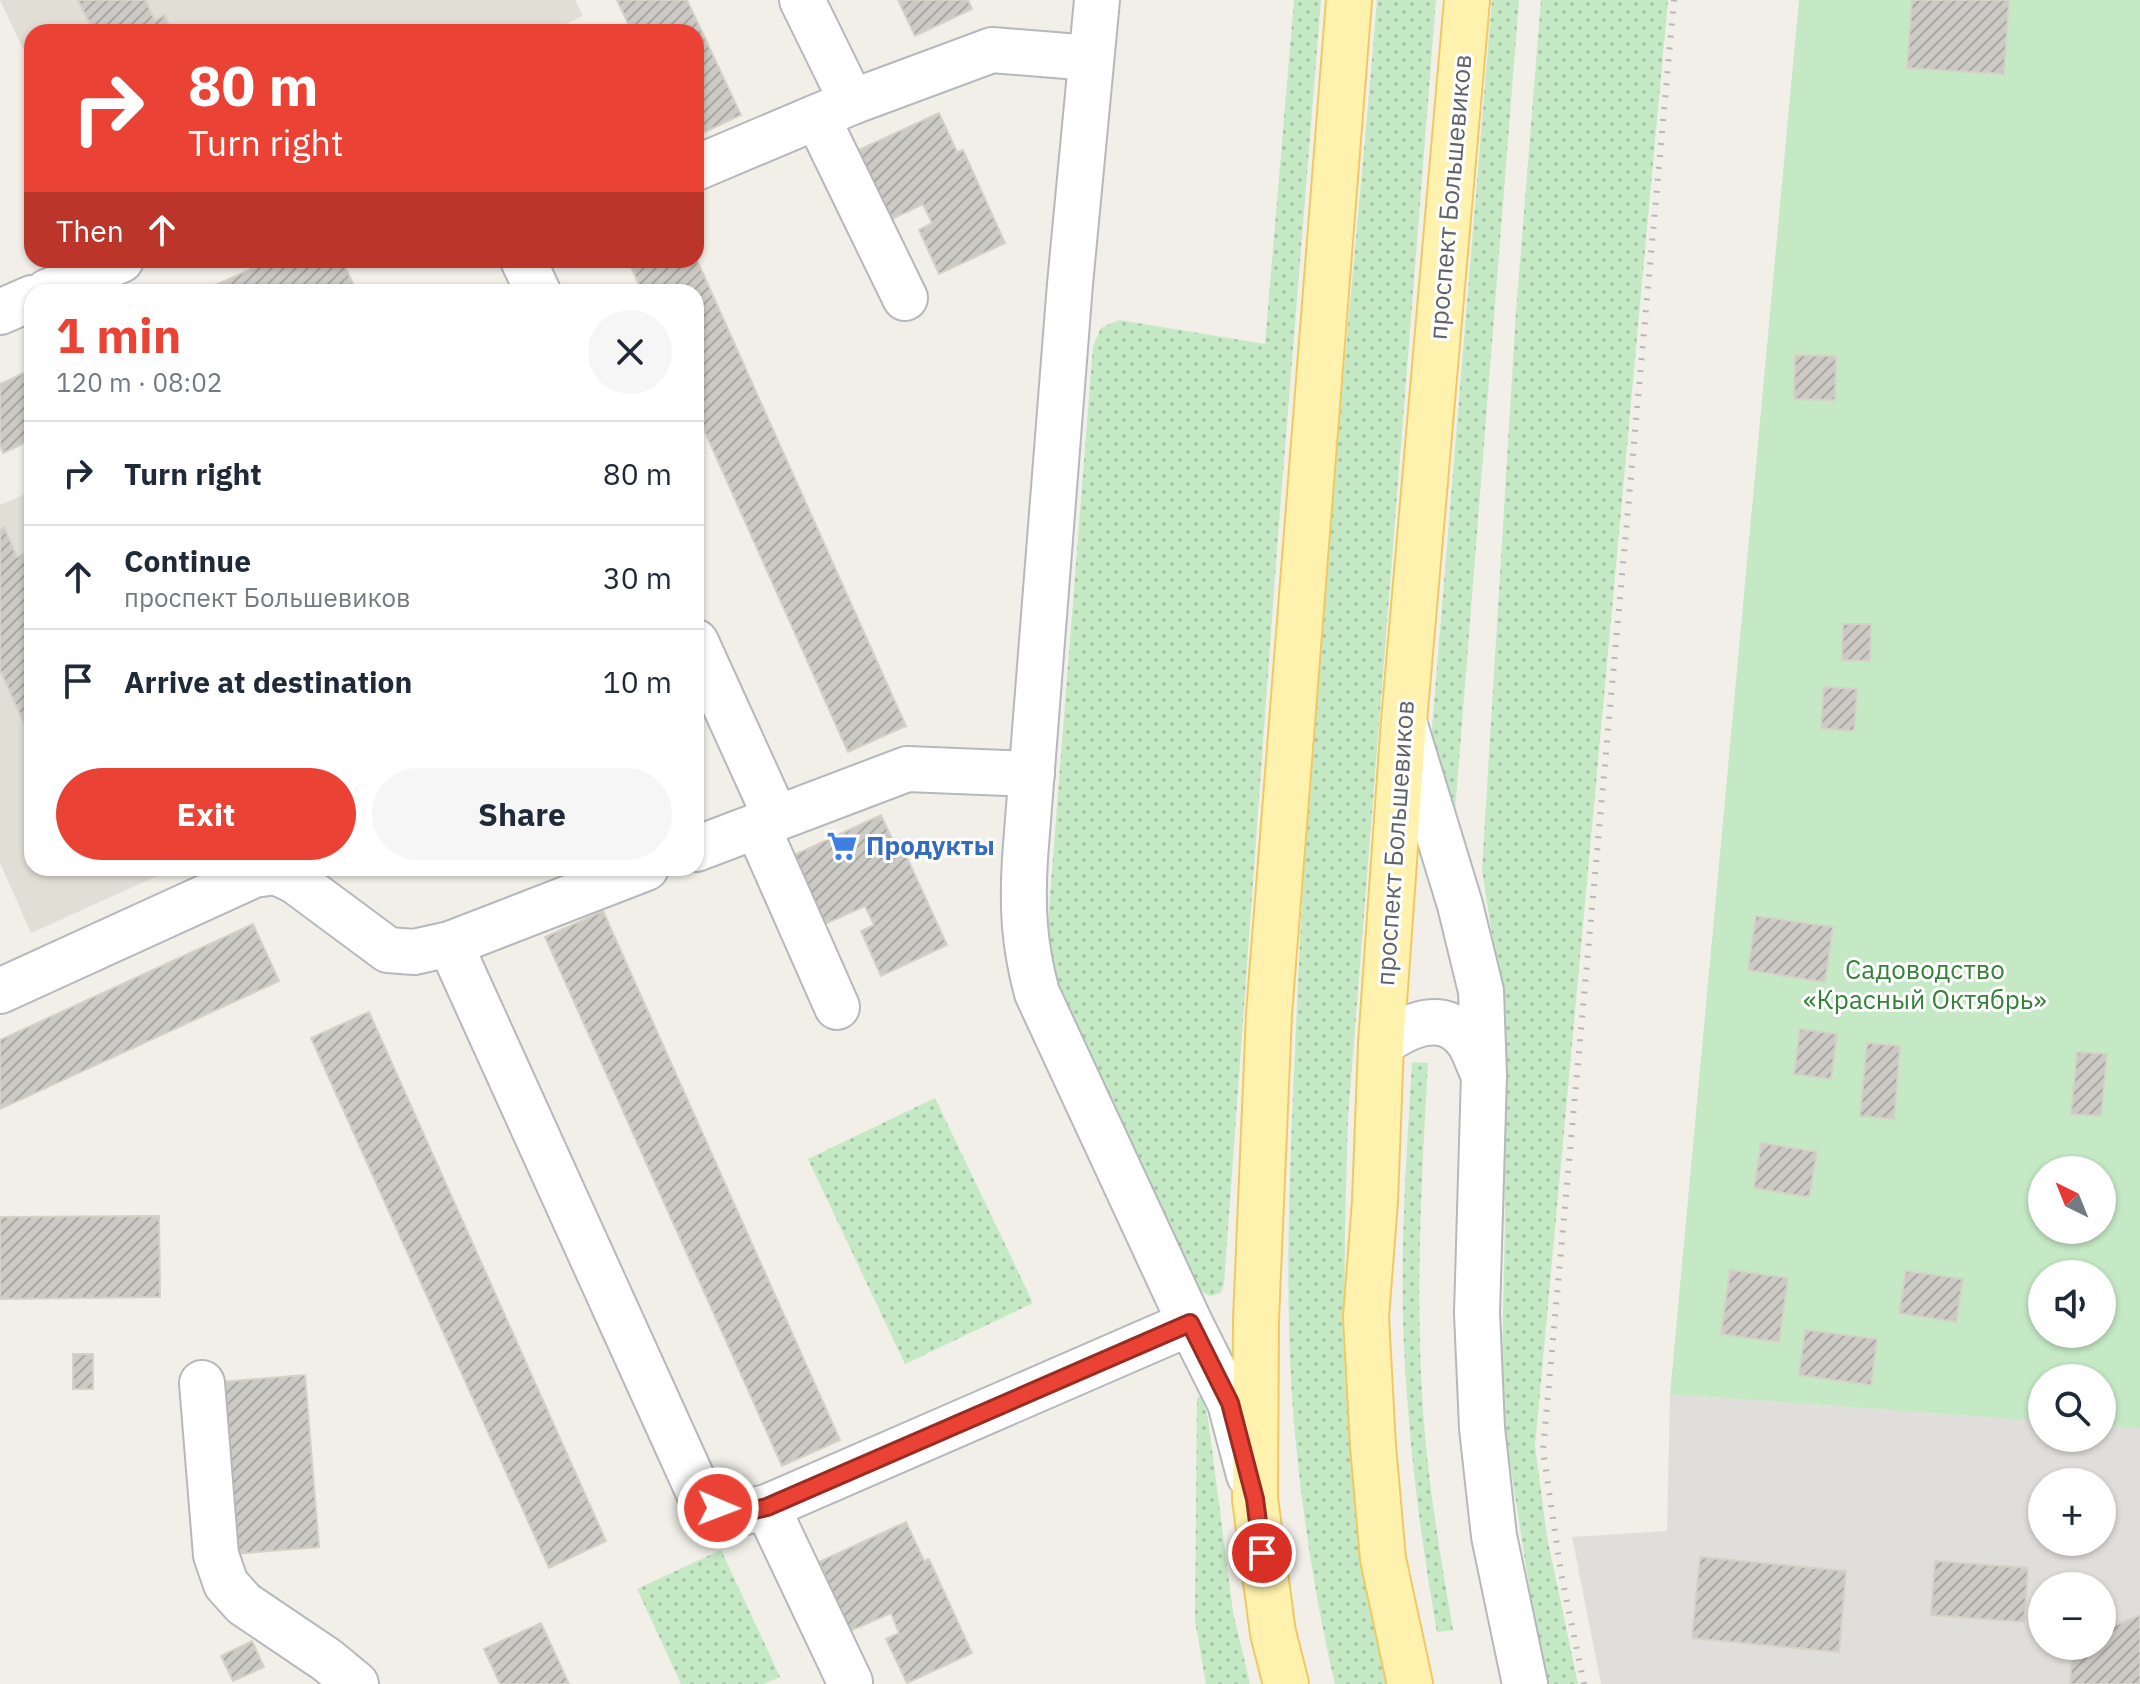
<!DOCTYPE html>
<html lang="en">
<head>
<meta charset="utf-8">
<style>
	body { margin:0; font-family:"IBM Plex Sans",sans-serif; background:#f6f6f7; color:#1f2937; height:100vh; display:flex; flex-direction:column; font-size:30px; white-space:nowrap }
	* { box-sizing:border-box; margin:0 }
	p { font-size:26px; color:#747a83 }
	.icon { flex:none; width:44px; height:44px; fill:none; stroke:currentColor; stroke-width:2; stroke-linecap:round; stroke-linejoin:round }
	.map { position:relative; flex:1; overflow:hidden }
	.drawer { position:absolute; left:24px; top:284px; width:680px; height:592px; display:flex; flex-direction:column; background:#fff; border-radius:24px; box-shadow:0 2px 6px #0004 }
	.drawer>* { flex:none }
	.top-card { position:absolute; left:24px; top:24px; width:680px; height:244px; border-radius:24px; box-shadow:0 2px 6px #0004; background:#ea4335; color:#fff; overflow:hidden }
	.needle { width:52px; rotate:317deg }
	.buttons { position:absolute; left:2028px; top:1156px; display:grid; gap:16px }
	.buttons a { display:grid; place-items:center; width:88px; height:88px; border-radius:50%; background:#fff; box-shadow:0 2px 6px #0004; font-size:40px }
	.pin { position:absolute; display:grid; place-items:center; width:68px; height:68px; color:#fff; margin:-34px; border:4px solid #fff; border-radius:50%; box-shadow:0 2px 8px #0007 }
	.me { position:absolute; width:88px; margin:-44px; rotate:91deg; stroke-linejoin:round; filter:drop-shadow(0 0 6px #0008) }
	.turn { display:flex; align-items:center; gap:28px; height:168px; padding:0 32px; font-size:36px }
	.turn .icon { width:104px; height:104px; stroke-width:2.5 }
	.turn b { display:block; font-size:56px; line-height:68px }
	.then { display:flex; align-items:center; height:76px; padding:0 32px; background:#0003; gap:16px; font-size:30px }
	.round { display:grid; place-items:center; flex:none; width:84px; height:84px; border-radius:42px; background:#f6f6f7 }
	.head { display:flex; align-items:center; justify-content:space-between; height:136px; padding:0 32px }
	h1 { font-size:48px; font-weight:800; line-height:60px; color:#ea4335 }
	.primary-button { display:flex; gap:16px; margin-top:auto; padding:16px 32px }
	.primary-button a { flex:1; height:92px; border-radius:48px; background:#ea4335; color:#fff; font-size:32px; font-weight:800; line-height:92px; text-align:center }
	.primary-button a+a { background:#f6f6f7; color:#1f2937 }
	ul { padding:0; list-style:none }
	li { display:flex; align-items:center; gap:24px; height:104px; padding:0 32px; border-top:2px solid #e0e1e3 }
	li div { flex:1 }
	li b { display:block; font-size:30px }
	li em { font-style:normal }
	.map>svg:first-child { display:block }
	.industrial { fill:#e0deda; fill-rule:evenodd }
	.education { fill:#e1ded6 }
	.grass { fill:url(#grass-dots) }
	.garden { fill:#c5e8c5; fill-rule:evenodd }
	.building { fill:url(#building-hatch); stroke:#d6d1c6; stroke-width:2 }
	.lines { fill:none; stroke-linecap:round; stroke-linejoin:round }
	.minor-casing { stroke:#b5b8bc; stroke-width:48 }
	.major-casing { stroke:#f2c960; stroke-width:48 }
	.minor { stroke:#fff; stroke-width:44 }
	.major { stroke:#fff2af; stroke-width:44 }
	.rail { stroke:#b6b7b8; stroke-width:6; stroke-dasharray:2 10; stroke-linecap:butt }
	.route-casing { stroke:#982c22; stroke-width:20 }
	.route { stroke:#ea4335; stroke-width:14 }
	.labels { text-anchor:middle; stroke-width:6; stroke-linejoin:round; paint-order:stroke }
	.street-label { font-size:26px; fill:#5f6368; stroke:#fff }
	.shop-label { font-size:26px; font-weight:bold; fill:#366cbe; stroke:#fff; text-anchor:start }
	.park-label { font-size:26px; fill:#348238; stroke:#fff }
</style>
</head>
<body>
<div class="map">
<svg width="2140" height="1684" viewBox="0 0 2140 1684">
	<defs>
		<pattern id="grass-dots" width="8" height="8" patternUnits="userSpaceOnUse" patternTransform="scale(2)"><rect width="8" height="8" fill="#c5e8c5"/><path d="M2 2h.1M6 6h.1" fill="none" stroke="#a3c0a4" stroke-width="1.8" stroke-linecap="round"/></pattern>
		<pattern id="building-hatch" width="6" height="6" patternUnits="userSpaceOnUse" patternTransform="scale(2)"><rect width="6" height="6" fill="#cccac5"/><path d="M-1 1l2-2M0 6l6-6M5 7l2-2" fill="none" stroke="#a9a8a4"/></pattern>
	</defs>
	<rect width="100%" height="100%" fill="#f1efe8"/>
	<path class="industrial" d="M1670 1394 2042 1421V1438H2102V1426L2140 1428V1684H1601L1572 1537 1667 1531ZM2042 1482H2102V1542H2042ZM2042 1586H2102V1646H2042Z"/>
	<g class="education">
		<polygon points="0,0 575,0 583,16 550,32 32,32 32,68"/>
		<polygon points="32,491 32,868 175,868 31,933 0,863 0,505"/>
	</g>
	<g class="grass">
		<polygon points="1294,0 1321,0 1278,535 1224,1284 1221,1293 1210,1296 1201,1292 1054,975 1046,947 1093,346 1101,328 1119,320 1265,344"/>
		<path d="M1377 0H1436L1348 1118C1345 1217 1342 1314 1348 1412 1353 1503 1373 1594 1389 1684H1335C1315 1599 1302 1511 1294 1424 1282 1279 1292 1128 1298 982 1313 654 1350 327 1377 0Z"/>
		<polygon points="1492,0 1519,0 1454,824 1430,752"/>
		<polygon points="1541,0 1668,0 1535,1446 1547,1537 1578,1684 1544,1684 1501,1404 1505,1223 1501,1027 1494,947 1482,870 1516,312"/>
		<path d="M1412 1062 1428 1063C1421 1187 1414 1312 1425 1436 1431 1501 1442 1566 1453 1630L1437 1632C1419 1528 1406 1424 1403 1318 1401 1233 1407 1147 1412 1062Z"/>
		<polygon points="935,1098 1033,1303 905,1364 808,1159"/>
		<polygon points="1197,1397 1202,1397 1208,1419 1233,1612 1250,1684 1206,1684 1195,1620"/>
		<polygon points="721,1550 780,1677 764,1684 681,1684 637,1589"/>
	</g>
	<path class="garden" d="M1799 0H2140V1428L2102 1426V1378H2042V1421L1670 1394ZM2042 1170H2102V1230H2042ZM2042 1274H2102V1334H2042Z"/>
	<g class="building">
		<polygon points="78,0 145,0 155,21 164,15 172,32 94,32"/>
		<polygon points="78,0 145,0 155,21 164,15 172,32 94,32"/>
		<polygon points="617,0 687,0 741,115 696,136 696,32 632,32"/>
		<polygon points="898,0 968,0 972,9 915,36"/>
		<polygon points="1912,0 2009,0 2004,74 1907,68"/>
		<polygon points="939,113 957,152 963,150 1005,243 939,274 919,230 932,223 923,204 884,223 852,153"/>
		<polygon points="696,258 906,726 848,752 696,412 696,292 642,292 628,260 696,260"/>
		<polygon points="271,260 342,260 356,290 200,292"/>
		<polygon points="1795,355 1836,356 1835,400 1794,399"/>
		<polygon points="32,369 32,439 3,453 0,445 0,384"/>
		<polygon points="4,527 17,557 27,552 32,562 32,741 0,670 0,529"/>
		<polygon points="1843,624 1871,624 1870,661 1842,660"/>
		<polygon points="1824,687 1857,689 1854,731 1821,728"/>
		<polygon points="881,815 899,854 904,851 947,945 881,976 861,931 874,925 865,906 825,924 794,855"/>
		<polygon points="603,911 840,1440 782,1466 545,937"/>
		<polygon points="1756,916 1833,927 1825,982 1748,970"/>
		<polygon points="253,924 279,981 0,1109 0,1040"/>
		<polygon points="369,1012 606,1541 549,1568 311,1038"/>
		<polygon points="1800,1029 1837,1034 1831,1079 1794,1074"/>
		<polygon points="1867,1043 1900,1046 1894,1119 1860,1116"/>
		<polygon points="2077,1052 2107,1054 2101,1116 2071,1114"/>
		<polygon points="1761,1143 1817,1152 1809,1197 1754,1188"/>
		<polygon points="159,1216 160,1297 0,1299 0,1217"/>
		<polygon points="1730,1270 1788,1278 1779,1342 1721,1334"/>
		<polygon points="1906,1271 1963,1279 1956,1322 1899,1313"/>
		<polygon points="1805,1330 1877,1339 1871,1385 1799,1375"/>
		<rect x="73" y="1354" width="20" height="35"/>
		<polygon points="305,1375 319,1547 234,1554 221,1382"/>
		<polygon points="906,1522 924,1561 929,1559 972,1653 907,1683 886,1639 899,1633 891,1613 850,1631 819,1562"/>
		<polygon points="1700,1557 1846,1571 1839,1652 1692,1638"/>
		<polygon points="1935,1561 2028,1568 2024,1622 1931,1615"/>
		<polygon points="2140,1615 2140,1684 2070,1684 2073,1646 2102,1646 2102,1631"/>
		<polygon points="541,1623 569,1684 500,1684 484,1649"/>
		<polygon points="252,1641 264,1667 233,1681 221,1656"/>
	</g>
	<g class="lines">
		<g class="minor-casing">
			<g id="minor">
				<polyline points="802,0 852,102"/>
				<path d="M1097 0 1070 284 1025 858C1022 908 1024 945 1037 993L1190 1323 1230 1403 1249 1475"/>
				<polyline points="817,117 905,298"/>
				<polyline points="696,168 852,102 992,50 1091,58"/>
				<polyline points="523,260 538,292"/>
				<polyline points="47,292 121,260"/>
				<polyline points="0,312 32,298"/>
				<polyline points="696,642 776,818"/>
				<polyline points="1405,725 1460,905 1481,991 1484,1075 1477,1313 1482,1428 1494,1536 1525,1684"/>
				<polyline points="757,826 837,1007"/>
				<polyline points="696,849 907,769 1032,774"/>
				<polyline points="450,944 703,1502 733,1515 767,1507 1190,1323"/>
				<polyline points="0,991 254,875 276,872 295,881 388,950 414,952 450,944 646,868"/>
				<path d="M1381 1044C1407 1026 1442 1008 1467 1040 1474 1049 1478 1064 1484 1075"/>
				<polyline points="202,1383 216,1555 226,1584 244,1604 327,1660 356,1684"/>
				<polyline points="767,1507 850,1682"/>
			</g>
		</g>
		<g class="major-casing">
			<g id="major">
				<polyline points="1286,1684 1273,1633 1255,1499 1256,1320 1269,1014 1349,0"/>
				<polyline points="1410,1684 1383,1559 1373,1446 1366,1317 1375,1201 1381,1044 1404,721 1467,0"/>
			</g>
		</g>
		<use href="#minor" class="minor"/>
		<use href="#major" class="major"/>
		<polyline class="rail" points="1584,1684 1561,1573 1543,1450 1674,0"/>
	</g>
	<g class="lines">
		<g class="route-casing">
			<polyline id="route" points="718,1508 733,1515 767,1507 1190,1323 1230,1403 1255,1499 1262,1553"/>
		</g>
		<use href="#route" class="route"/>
	</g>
	<defs>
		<g id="supermarket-bare" transform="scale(2.4)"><path d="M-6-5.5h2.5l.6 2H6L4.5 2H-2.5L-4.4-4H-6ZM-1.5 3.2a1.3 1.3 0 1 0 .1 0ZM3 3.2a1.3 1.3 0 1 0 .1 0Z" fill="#3f7fe0" stroke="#fff" stroke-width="2.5" paint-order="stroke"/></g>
	</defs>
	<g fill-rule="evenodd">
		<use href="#supermarket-bare" x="842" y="846"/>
	</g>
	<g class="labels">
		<g class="street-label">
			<text transform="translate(1450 197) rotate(-85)" y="9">проспект Большевиков</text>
			<text transform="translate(1395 843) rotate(-86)" y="9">проспект Большевиков</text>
		</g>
		<g class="shop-label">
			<text x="866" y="855">Продукты</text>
		</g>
		<g class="park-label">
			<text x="1925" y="979">Садоводство<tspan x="1925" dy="30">«Красный Октябрь»</tspan></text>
		</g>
	</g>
</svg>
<div class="buttons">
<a><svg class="needle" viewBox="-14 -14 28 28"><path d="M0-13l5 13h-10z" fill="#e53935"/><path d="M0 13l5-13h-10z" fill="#747a83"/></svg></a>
<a><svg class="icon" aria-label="sound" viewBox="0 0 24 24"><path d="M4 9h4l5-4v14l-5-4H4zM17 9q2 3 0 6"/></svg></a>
<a><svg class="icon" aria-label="search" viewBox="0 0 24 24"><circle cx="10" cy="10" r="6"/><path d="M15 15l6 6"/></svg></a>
<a>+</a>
<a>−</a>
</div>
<div class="pin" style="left:1262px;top:1553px;background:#d93025"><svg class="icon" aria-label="arrive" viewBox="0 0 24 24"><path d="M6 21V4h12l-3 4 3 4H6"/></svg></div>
<svg class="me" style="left:718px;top:1508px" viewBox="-20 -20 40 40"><circle r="17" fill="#ea4335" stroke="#fff" stroke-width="3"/><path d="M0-11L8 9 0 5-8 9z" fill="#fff"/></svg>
<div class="top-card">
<div class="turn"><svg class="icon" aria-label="right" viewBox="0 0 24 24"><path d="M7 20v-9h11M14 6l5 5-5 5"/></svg><div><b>80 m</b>Turn right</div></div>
<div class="then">Then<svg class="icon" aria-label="ahead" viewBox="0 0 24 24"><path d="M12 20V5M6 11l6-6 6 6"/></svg></div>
</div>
<section class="drawer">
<div class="head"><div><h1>1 min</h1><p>120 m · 08:02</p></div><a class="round"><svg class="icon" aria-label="close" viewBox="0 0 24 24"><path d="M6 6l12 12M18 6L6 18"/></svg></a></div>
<ul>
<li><svg class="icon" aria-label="right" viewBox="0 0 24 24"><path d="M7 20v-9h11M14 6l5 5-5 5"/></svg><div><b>Turn right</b></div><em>80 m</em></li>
<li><svg class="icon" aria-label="ahead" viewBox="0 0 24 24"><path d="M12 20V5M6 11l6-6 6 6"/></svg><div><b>Continue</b><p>проспект Большевиков</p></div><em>30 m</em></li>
<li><svg class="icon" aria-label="arrive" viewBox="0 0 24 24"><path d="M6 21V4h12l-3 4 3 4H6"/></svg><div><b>Arrive at destination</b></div><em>10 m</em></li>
</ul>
<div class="primary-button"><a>Exit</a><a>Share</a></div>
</section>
</div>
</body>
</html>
